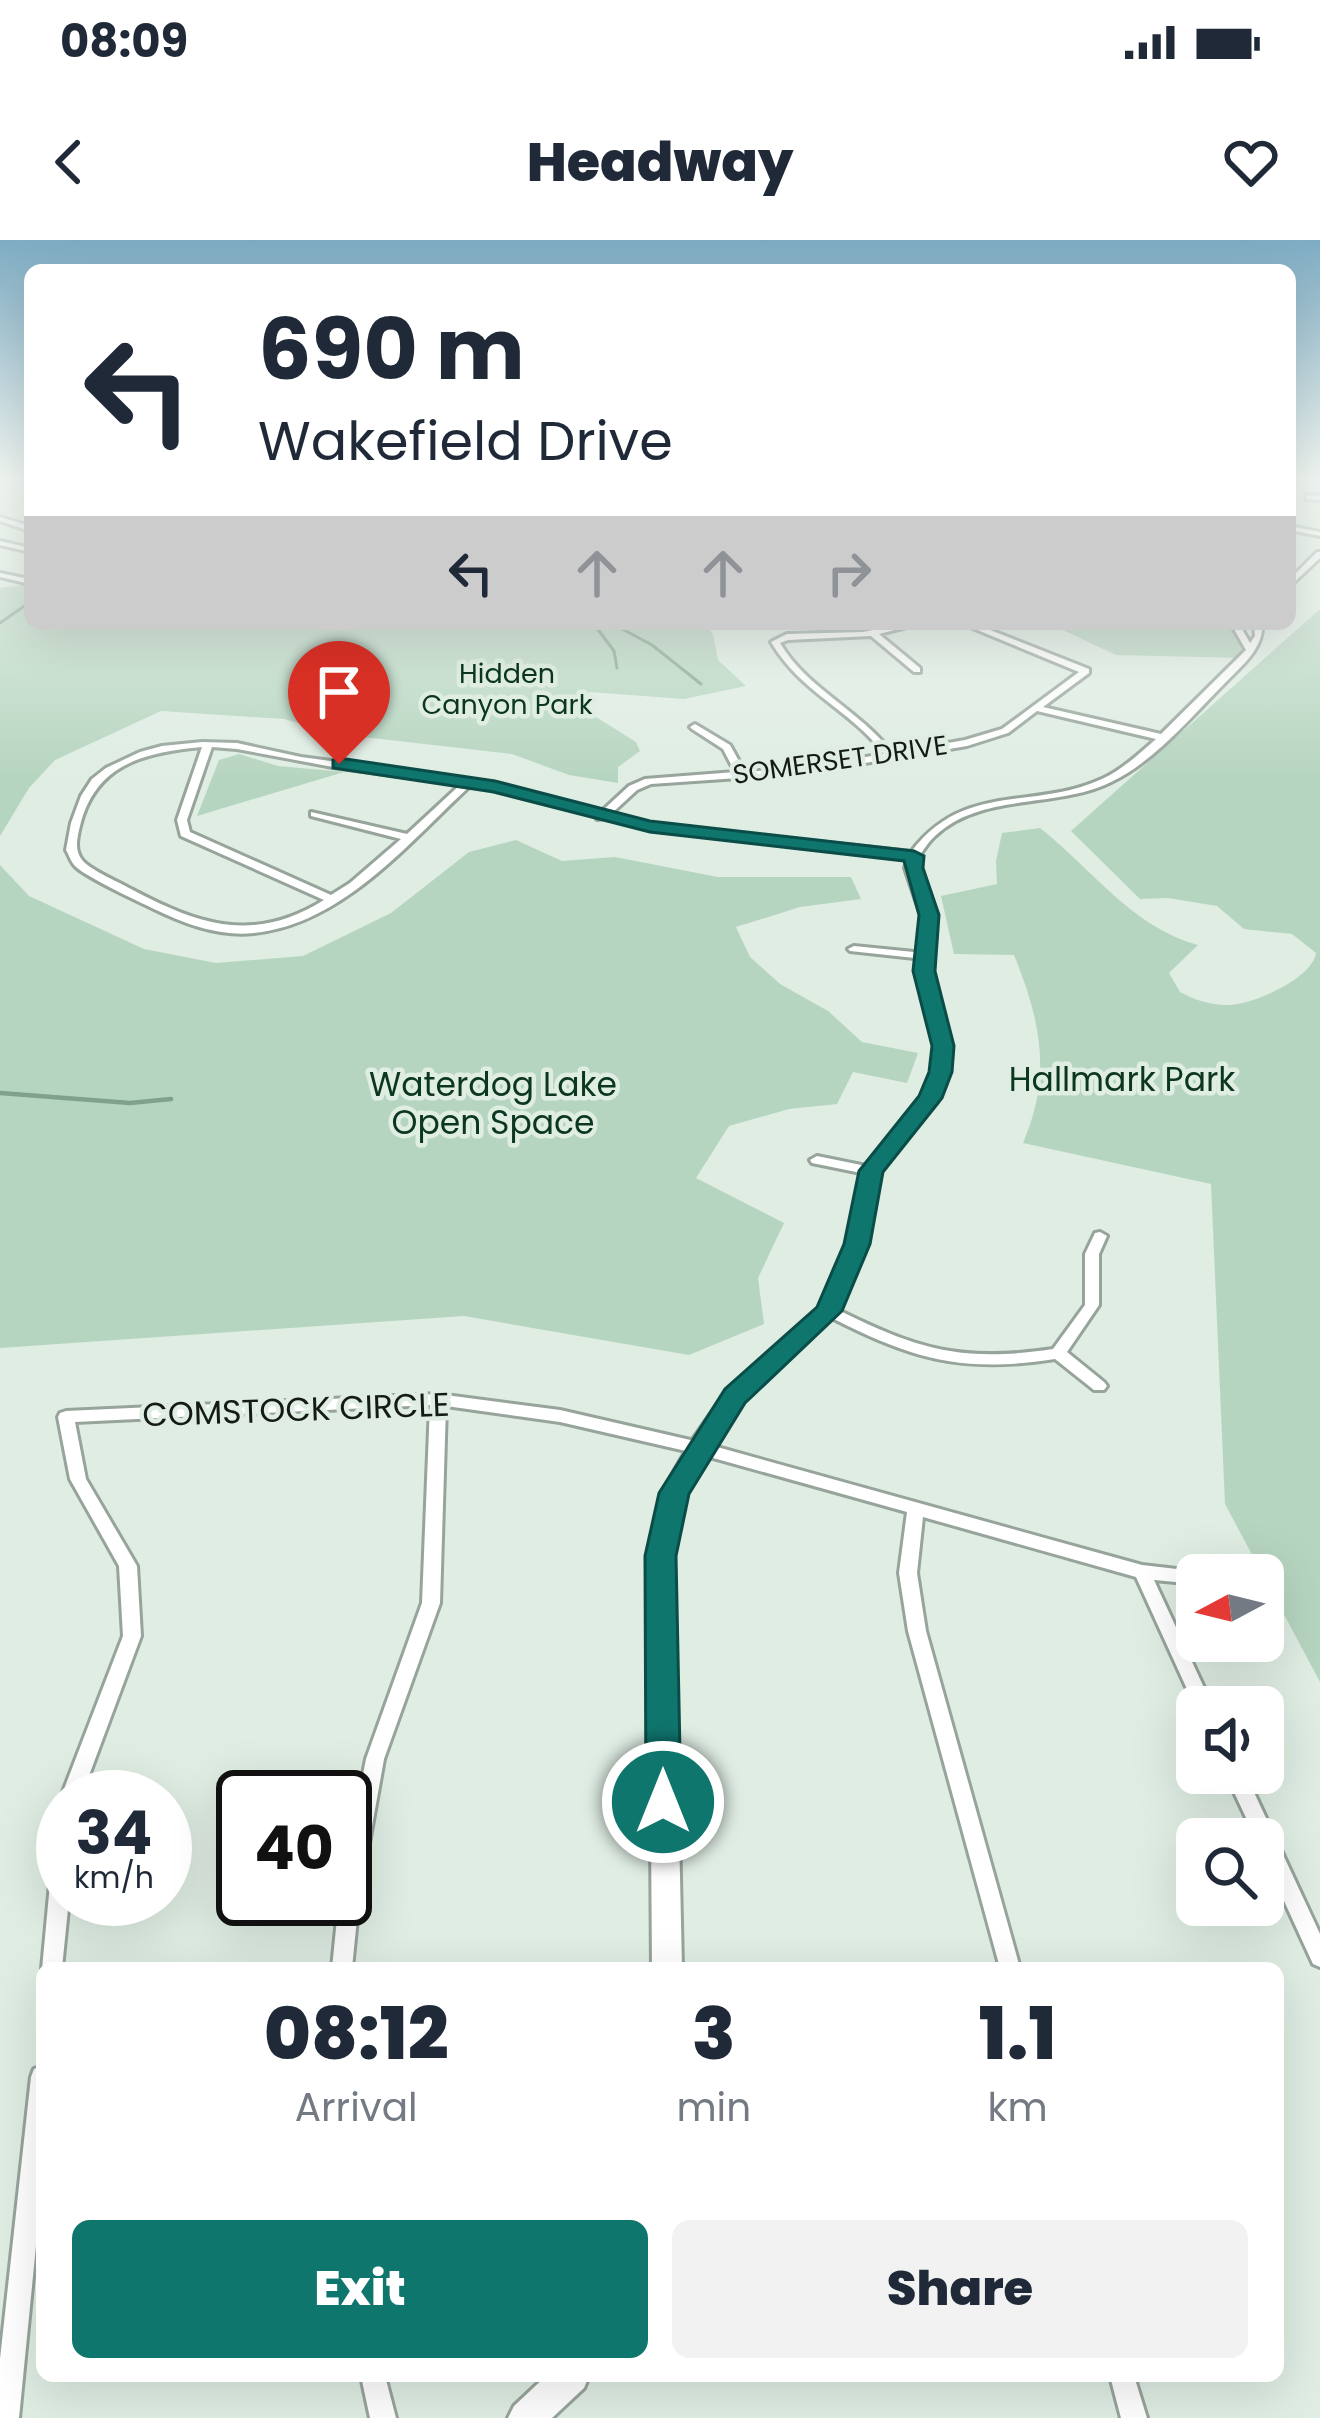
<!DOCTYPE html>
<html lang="en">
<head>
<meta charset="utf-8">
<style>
	body { margin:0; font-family:Poppins,sans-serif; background:#f2f2f3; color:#1f2937; height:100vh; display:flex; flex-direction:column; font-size:45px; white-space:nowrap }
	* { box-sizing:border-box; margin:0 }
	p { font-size:39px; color:#747a83 }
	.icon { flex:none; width:66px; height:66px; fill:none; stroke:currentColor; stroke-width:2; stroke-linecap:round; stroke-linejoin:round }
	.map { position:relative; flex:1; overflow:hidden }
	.details { position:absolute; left:36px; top:1722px; width:1248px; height:420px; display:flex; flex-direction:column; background:#fff; border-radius:18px; box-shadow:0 12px 48px #0002 }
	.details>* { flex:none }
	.hud { position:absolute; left:24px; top:24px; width:1272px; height:366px; border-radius:18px; box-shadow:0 12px 48px #0002; background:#fff; color:#1f2937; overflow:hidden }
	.needle { width:78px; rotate:263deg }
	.tools { position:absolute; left:1176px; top:1314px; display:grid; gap:24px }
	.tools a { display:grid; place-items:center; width:108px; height:108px; border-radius:18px; background:#fff; box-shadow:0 12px 48px #0002; font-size:60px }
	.speed { position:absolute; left:36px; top:1530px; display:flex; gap:24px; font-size:60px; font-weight:700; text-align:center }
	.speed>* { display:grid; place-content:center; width:156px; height:156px; border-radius:50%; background:#fff; box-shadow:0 12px 48px #0002; line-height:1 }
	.speed small { font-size:30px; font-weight:400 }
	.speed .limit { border:6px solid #111; border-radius:18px; background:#fff; color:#111 }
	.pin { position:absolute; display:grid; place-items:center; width:102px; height:102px; color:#fff; margin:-123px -51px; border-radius:50% 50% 50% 0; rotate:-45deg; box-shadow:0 0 12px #0007 }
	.pin .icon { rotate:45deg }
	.me { position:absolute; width:132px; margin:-66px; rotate:0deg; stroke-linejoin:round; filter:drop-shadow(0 0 9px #0008) }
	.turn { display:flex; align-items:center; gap:42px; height:252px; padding:0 36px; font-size:54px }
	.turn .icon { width:156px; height:156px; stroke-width:2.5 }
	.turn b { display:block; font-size:84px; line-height:102px }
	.lanes { display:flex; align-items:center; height:114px; padding:0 36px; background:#0003; justify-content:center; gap:60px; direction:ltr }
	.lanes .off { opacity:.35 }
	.eta { display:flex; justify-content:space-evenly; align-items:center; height:204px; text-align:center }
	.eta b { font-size:72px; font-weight:800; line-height:84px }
	.cta { display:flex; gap:24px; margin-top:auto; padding:24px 36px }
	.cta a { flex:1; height:138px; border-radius:18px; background:#0f766e; color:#fff; font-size:48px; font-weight:800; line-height:138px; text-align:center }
	.cta a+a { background:#f2f2f3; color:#1f2937 }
	.status { display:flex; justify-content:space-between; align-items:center; height:84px; padding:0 60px; background:#fff; direction:ltr }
	.status svg { height:33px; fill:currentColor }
	header { display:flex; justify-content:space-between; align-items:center; height:156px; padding:0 36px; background:#fff; font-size:54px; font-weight:800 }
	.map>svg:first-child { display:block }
	.green { fill:#b6d5c0 }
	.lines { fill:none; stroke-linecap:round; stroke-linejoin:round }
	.stream-far1 { stroke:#80a18b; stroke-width:3 }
	.stream { stroke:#80a18b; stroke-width:4.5 }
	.street-casing { stroke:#97a49b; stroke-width:6 }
	.secondary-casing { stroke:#97a49b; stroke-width:6 }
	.street { fill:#fff; fill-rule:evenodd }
	.secondary { fill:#fff; fill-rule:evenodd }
	.route { fill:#0f766e; stroke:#0a4d48; stroke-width:3 }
	.labels { text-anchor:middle; stroke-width:9; stroke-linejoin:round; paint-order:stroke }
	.far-park-label { font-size:27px; fill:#0b361f; stroke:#dfede3 }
	.far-street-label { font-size:27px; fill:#151a17; stroke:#dfede3 }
	.park-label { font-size:33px; fill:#0b361f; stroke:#dfede3 }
	.street-label { font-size:33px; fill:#151a17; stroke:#dfede3 }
</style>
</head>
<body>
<div class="status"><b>08:09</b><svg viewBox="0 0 49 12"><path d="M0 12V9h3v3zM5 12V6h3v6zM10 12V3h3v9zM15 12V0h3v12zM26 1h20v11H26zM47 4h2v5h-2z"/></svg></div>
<header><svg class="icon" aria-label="back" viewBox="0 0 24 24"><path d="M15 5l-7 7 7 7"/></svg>Headway<svg class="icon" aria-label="heart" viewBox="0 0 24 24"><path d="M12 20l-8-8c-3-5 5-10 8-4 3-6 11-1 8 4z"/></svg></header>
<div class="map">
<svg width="1320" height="2178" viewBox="0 0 1320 2178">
	<rect width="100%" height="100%" fill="#dfede3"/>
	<g class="green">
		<polygon points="30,344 30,384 705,384 713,394 718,420 746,446 684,459 589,452 577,465 636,502 640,511 618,527 618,543 569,535 512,514 337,494 284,479 161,471 55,520 29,548 0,596 0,348"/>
		<path d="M1320 369V1442L1225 1264 1211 944 1023 903C1052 836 1041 781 1014 715L954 714 941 656 997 644 996 621 1002 593 1040 588C1092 629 1132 687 1198 705L1169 733 1180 752C1195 760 1210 765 1227 765 1252 765 1312 739 1316 713L1292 694 1244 689 1217 666 1168 658 1140 659 1071 591Z"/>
		<polygon points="1050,384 1191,384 1239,390 1250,410 1245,418 1116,415"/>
		<polygon points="239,514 278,526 344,532 197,576 219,520"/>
		<polygon points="516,600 562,621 615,617 718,637 851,637 861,659 800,667 736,687 750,717 780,744 828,771 862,802 918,813 907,843 853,832 837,864 789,869 729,886 696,938 784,983 758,1038 764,1084 689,1115 464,1076 0,1108 0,625 29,656 144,709 216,723 303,716 391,673 469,612"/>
	</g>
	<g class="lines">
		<g class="stream-far1">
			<polyline points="5,235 30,246"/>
			<polyline points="0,383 30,362"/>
			<polyline points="594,384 614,411 617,428"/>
			<polyline points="613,384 652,405 701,444"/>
		</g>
		<polyline class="stream" points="0,853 130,863 171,859"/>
		<g class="street-casing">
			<g id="street">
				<polygon points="1315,235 1320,235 1320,238 1316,238"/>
				<polygon points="1306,255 1320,256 1320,260 1306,259"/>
				<polygon points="0,277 30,286 30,291 0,281"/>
				<polygon points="1290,286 1320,292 1320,296 1290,290"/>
				<polygon points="0,301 30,308 30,312 0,305"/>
				<polygon points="1317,312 1320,312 1320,318 1290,346 1290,339"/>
				<polygon points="0,333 29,339 30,341 26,343 0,337"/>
				<path d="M902 384H918L879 394 920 428V432H914L871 396 788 400 780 403C808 450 860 470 892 513L965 500 1002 489 1079 432 963 384H975L1089 429V433L1043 467 1161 494 1246 410 1231 384H1239L1250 403 1255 396 1254 384H1262C1264 409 1240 427 1224 444 1190 478 1155 521 1111 542 1057 569 981 552 935 596 928 602 923 611 918 618L914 619 650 590 606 578 597 579V576L471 545C409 602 343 684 254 693 217 697 180 682 148 666 133 659 83 635 75 626 71 622 69 615 66 610L71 583 81 556 92 539 106 528 140 512 162 506 202 502 237 503 301 517 495 543 602 571 629 546 645 539 735 532 723 509 692 489 690 487 695 484 730 505 745 532 799 528 884 514C850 469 801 453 771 402L787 394 863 392ZM1037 471 1156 499C1140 513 1122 530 1102 539 1032 571 965 541 911 612L650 584 611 574 637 550 651 544 799 534 967 506 1008 493ZM202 507 177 580 181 596 324 660C253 704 199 685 131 649 119 642 92 631 83 621 74 611 77 598 80 586 95 524 145 512 202 507ZM212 507 237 509 333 527 461 544 407 594 311 572V576L401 599 350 643 331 655 190 592 187 580Z"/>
				<polygon points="854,706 924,713 930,716 924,719 850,711 848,709"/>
				<polygon points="817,916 871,927 878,931 871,935 812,923 810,920"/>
				<path d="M1100 992 1107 996 1099 1014V1065L1067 1112 1104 1142 1107 1146 1104 1150H1094L1055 1119C958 1134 910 1118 824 1074L822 1071 824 1068H834C917 1109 960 1123 1053 1109L1085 1065V1014L1095 993Z"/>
				<polygon points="438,1154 560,1170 699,1202 1142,1325 1203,1332 1205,1335 1197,1335 1197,1344 1154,1340 1213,1467 1197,1467 1197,1471 1136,1337 923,1277 917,1333 926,1391 1020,1728 1000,1728 908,1391 899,1333 907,1272 699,1214 560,1182 446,1166 440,1363 384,1519 359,1659 352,1728 332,1728 339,1659 345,1659 345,1627 366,1519 422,1363 430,1165 75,1182 86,1239 137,1326 141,1396 81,1557 63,1557 63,1560 61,1557 123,1396 119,1326 70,1239 58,1177 60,1173 66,1171"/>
				<polygon points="1225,1533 1245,1533 1320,1694 1320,1727 1313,1724 1263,1615 1263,1599 1256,1599"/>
				<polygon points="63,1603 63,1659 69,1659 62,1728 42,1729 53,1612 56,1606"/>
				<polygon points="42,1826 42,1945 19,2178 0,2178 0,2119 31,1837 34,1829"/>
				<polygon points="361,2136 385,2136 396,2178 370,2178"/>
				<polygon points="1110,2136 1134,2136 1147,2178 1121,2178"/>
			</g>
		</g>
		<g class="secondary-casing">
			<g id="secondary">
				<polygon points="909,613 921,616 921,628 937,675 932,731 952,806 950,832 937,862 880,932 867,1004 839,1071 743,1161 708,1213 686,1253 673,1316 682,1728 652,1728 649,1316 662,1253 691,1202 727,1151 820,1068 847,1004 862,931 922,857 932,832 934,806 916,731 921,675 905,628"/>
				<polygon points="546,2136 589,2136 584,2148 552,2178 508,2178 514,2166"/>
			</g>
		</g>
		<use href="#street" class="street"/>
		<use href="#secondary" class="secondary"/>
	</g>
	<linearGradient id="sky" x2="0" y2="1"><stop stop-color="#7eacc3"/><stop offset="0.44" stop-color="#f1f7f2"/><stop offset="1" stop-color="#f1f7f2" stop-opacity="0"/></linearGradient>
	<rect width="1320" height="540" fill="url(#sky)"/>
	<polygon class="route" points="339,518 495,541 650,581 914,611 924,616 923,628 939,675 935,731 954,806 952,832 942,858 883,932 870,1004 842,1071 745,1163 689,1254 676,1316 681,1562 676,1573 663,1578 651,1573 646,1562 645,1316 659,1253 725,1149 817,1067 844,1004 859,931 919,856 929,832 932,806 913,731 919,675 904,621 650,592 494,552 333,528 333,520"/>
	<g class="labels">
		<g class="far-park-label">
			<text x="507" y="443">Hidden<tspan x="507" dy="31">Canyon Park</tspan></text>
		</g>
		<g class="far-street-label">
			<text transform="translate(840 520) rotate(-8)" y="9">SOMERSET DRIVE</text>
		</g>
		<g class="park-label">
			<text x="1122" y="851">Hallmark Park</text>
			<text x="493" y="856">Waterdog Lake<tspan x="493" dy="38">Open Space</tspan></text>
		</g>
		<g class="street-label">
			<text transform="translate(296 1169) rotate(-2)" y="12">COMSTOCK CIRCLE</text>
		</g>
	</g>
</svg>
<div class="tools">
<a><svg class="needle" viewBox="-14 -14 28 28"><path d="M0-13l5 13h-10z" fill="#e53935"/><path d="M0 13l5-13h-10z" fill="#747a83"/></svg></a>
<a><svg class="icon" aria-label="sound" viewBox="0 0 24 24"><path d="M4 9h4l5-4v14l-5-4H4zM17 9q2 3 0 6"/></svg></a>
<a><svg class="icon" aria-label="search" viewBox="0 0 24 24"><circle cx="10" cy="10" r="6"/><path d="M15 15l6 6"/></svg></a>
</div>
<div class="speed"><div>34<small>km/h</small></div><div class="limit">40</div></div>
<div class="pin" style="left:339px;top:524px;background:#d93025"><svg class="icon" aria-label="arrive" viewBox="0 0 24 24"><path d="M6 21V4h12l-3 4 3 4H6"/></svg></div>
<svg class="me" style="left:663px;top:1562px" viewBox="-20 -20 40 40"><circle r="17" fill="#0f766e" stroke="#fff" stroke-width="3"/><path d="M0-11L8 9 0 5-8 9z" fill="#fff"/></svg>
<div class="hud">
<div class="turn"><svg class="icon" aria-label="left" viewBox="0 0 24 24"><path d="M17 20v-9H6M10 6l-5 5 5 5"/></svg><div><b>690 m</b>Wakefield Drive</div></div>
<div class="lanes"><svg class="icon" aria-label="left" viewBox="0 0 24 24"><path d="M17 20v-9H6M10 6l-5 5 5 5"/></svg><svg class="icon off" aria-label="ahead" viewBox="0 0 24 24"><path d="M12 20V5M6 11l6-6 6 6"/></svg><svg class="icon off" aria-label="ahead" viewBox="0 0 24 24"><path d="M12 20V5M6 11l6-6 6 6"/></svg><svg class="icon off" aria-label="right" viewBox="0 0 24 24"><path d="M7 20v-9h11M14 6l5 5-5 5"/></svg></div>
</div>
<section class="details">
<div class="eta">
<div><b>08:12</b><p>Arrival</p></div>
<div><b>3</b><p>min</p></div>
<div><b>1.1</b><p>km</p></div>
</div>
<div class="cta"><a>Exit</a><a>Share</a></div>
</section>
</div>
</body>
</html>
